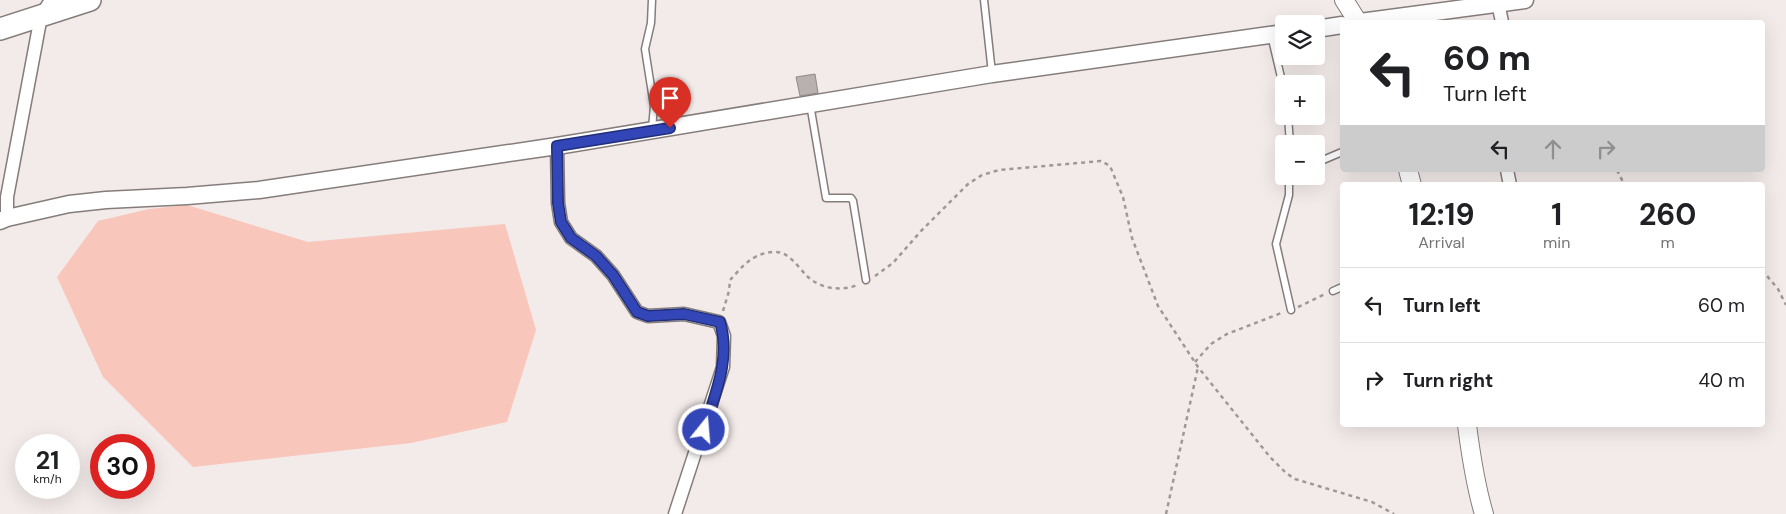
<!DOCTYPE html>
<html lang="en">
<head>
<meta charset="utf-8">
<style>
	body { margin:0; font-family:"DM Sans",sans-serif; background:#f2f2f2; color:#202124; height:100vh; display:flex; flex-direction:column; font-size:19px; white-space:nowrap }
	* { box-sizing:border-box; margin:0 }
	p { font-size:16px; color:#757577 }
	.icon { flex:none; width:28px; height:28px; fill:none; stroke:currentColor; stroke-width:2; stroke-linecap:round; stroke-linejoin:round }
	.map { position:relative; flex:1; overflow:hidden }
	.details { position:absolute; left:1340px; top:182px; width:425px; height:245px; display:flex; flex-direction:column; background:#fff; border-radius:5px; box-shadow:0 5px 20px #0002 }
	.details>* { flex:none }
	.guide { position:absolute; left:1340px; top:20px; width:425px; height:152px; border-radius:5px; box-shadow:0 5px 20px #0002; background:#fff; color:#202124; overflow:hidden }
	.fabs { position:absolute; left:1275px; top:15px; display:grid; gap:10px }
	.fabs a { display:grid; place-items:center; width:50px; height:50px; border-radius:5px; background:#fff; box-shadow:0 5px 20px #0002; font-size:25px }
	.speed { position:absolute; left:15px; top:434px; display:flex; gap:10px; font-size:25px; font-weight:700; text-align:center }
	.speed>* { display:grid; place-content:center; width:65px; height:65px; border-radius:50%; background:#fff; box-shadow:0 5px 20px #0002; line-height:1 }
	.speed small { font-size:12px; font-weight:400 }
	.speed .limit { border:8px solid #d22; background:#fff; color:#111 }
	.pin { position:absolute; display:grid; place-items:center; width:42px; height:42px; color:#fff; margin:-51px -21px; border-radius:50% 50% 50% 0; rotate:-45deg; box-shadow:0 0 5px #0007 }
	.pin .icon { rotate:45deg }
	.me { position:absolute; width:55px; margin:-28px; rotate:17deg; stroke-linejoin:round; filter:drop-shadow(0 0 4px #0008) }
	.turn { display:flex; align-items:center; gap:18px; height:105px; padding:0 20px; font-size:22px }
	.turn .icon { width:65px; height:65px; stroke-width:2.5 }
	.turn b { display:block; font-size:35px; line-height:42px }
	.lanes { display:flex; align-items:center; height:48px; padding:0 20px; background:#0003; justify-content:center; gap:25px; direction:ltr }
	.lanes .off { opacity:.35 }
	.eta { display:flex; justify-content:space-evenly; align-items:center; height:85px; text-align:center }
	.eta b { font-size:30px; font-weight:700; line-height:35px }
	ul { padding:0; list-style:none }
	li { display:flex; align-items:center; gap:15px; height:75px; padding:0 20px; border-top:1px solid #e0e0e0 }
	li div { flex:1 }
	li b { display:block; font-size:19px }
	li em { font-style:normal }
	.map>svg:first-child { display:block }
	.green { fill:#f8c6bb }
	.building { fill:#b9b1af; stroke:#918988 }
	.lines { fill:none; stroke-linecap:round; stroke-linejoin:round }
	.service-casing { stroke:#857d7c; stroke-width:9 }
	.minor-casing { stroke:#857d7c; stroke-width:15 }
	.tertiary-casing { stroke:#857d7c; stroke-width:19 }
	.secondary-casing { stroke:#857d7c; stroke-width:20 }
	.trunk-casing { stroke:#857d7c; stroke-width:24 }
	.path { stroke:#9f9897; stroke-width:2.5; stroke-dasharray:4 4; stroke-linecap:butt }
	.service { stroke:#fff; stroke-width:6 }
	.minor { stroke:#fff; stroke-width:12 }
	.tertiary { stroke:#fff; stroke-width:16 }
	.secondary { stroke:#fff; stroke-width:18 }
	.trunk { stroke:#fff; stroke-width:21 }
	.route-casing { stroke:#212e78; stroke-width:12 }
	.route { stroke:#3346b8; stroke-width:9 }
</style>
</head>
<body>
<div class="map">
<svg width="1786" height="514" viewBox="0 0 1786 514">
	<rect width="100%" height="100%" fill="#f3ebe9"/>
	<polygon class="green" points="187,205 308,242 505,224 536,330 507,422 411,443 193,467 103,377 57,277 98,221 149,209"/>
	<polygon class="building" points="815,74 818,93 800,96 796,77"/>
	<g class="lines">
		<g class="service-casing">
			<g id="service">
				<polyline points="984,0 992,73"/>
				<polyline points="1271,35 1284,90"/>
				<polyline points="810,104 826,198 851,198 853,201 866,280"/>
				<polyline points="1288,116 1290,144"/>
				<polyline points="652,129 654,106 645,49 651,23 652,0"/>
				<polyline points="1316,163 1342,152"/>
				<polyline points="1289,176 1289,195 1276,244 1291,310"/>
				<polyline points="1333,291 1342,287"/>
			</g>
		</g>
		<g class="minor-casing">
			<g id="minor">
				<polyline points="1498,3 1502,22"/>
				<polyline points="557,146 558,203 561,222 571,238 596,256 613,275 637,312 648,316 684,314 719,322 724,336 723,367 675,514"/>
				<polyline points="1507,170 1510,185"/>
				<polyline points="7,218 7,197 41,16 51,0"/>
			</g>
		</g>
		<g class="tertiary-casing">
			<g id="tertiary">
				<polyline points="1360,22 1525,0"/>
				<polyline points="1316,29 1342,25"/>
				<polyline points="0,221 7,218 69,204 106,200 187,196 259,190 557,146 992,74 1284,33"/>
			</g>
		</g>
		<g class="secondary-casing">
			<g id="secondary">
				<polyline points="1344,0 1358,22"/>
				<polyline points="1408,170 1412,185"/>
				<path d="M1467 425C1471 456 1475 484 1484 514"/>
			</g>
		</g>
		<g class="trunk-casing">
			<polyline id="trunk" points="0,29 90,0"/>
		</g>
		<g class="path">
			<polyline points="1617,170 1623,182 1627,185"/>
			<polyline points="1762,270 1778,289 1786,305"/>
			<polyline points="875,276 893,263 921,231 968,184 982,175 999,170 1101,161 1110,166 1123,197 1132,238 1158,306 1198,367 1270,457 1286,473 1295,479 1372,502 1394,514"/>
			<polyline points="1298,307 1325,294"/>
			<path d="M723 311 729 291 730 280C736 274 742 266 749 261 758 254 775 248 786 255 794 260 801 270 808 277 821 289 843 292 859 284"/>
			<polyline points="1195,362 1211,344 1227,334 1284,312"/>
			<polyline points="1166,514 1198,367"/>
		</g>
		<use href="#service" class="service"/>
		<use href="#minor" class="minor"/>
		<use href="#tertiary" class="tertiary"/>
		<use href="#secondary" class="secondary"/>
		<use href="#trunk" class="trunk"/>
	</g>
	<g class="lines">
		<g class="route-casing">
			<path id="route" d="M670 128 557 146 558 203 561 222 571 238 596 256 613 275 637 312 648 316 684 314 720 322C731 359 715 394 704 430"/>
		</g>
		<use href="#route" class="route"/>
	</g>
</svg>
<div class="fabs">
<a><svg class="icon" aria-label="layers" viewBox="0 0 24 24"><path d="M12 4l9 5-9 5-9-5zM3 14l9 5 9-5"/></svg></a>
<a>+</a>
<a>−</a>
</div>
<div class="speed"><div>21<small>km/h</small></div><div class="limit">30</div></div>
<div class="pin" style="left:670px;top:128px;background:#d93025"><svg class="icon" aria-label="arrive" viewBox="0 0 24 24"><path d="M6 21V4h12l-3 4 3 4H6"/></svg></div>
<svg class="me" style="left:704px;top:430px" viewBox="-20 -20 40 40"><circle r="17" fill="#3346b8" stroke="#fff" stroke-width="3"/><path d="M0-11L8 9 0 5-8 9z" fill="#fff"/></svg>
<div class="guide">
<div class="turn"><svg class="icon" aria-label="left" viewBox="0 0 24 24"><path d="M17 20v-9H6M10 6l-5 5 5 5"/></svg><div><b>60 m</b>Turn left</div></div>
<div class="lanes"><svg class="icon" aria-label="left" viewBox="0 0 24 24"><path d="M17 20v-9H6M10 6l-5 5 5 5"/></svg><svg class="icon off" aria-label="ahead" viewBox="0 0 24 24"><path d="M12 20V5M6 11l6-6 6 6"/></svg><svg class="icon off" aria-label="right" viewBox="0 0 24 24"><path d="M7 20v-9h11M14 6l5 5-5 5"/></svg></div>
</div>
<section class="details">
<div class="eta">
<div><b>12:19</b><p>Arrival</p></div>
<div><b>1</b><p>min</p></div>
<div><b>260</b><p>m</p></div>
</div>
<ul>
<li><svg class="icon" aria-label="left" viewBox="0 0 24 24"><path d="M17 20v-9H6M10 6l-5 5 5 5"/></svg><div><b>Turn left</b></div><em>60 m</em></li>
<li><svg class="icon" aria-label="right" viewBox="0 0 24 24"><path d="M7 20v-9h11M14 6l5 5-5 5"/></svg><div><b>Turn right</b></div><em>40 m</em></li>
</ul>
</section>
</div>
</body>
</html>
